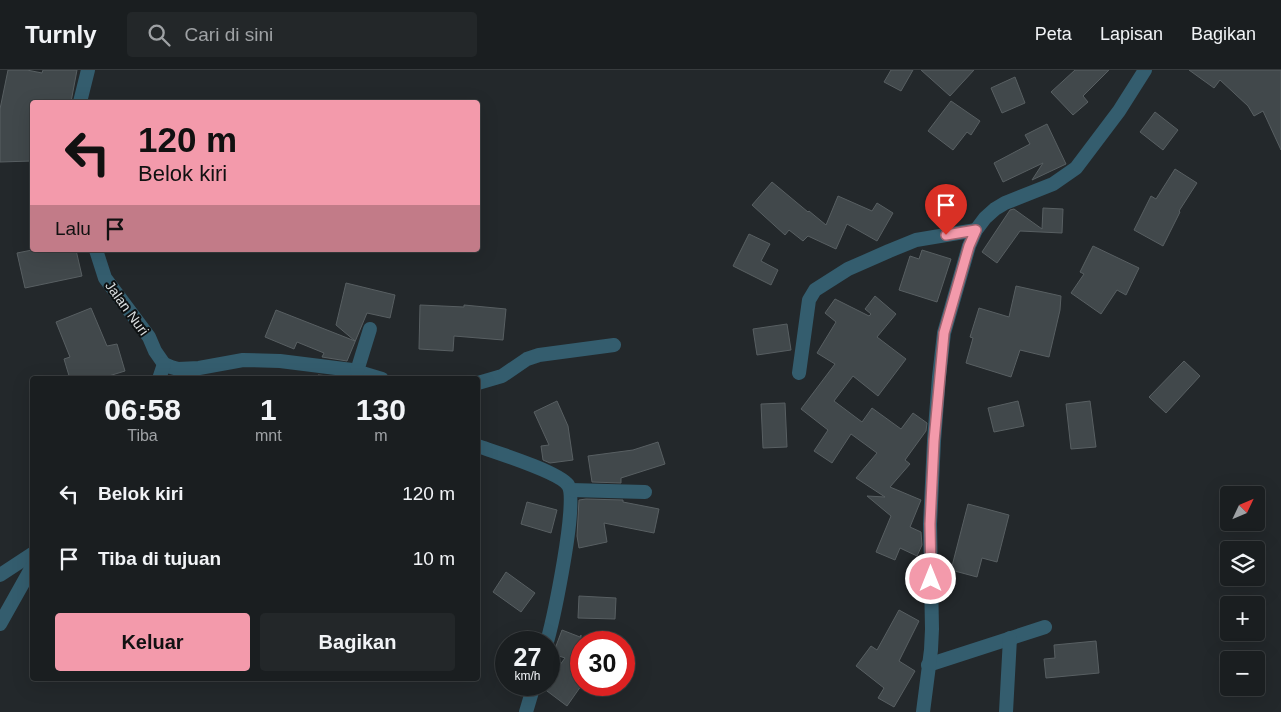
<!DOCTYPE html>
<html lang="id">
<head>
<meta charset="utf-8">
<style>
	body { margin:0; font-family:Arial,sans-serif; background:#232729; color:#f1f3f6; height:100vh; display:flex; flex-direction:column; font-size:19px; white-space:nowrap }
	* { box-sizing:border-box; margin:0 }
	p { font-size:16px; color:#9fa2a5 }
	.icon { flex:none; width:28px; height:28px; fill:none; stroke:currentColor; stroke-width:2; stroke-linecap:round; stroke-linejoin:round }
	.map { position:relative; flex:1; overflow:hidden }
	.drawer { position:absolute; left:30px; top:306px; width:450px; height:305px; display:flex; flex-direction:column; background:#1a1e20; border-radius:5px; box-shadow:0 5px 20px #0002,0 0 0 1px #383c3e }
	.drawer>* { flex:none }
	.top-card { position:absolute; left:30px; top:30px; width:450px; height:152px; border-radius:5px; box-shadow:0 5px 20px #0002,0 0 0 1px #383c3e; background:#f39aab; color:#111; overflow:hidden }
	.needle { width:32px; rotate:46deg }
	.fabs { position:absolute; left:1220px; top:416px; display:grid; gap:10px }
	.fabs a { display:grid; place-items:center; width:45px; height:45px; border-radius:5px; background:#1a1e20; box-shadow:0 5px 20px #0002,0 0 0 1px #383c3e; font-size:25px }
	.speed { position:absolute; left:495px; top:561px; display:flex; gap:10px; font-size:25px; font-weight:700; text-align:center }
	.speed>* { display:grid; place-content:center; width:65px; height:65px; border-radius:50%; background:#1a1e20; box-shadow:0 5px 20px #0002,0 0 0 1px #383c3e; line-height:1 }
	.speed small { font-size:12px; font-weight:400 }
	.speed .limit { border:8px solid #d22; background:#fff; color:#111 }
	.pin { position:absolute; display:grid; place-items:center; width:42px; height:42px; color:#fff; margin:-51px -21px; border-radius:50% 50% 50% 0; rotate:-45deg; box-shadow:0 0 5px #0007 }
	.pin .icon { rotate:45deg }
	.me { position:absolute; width:55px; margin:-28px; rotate:0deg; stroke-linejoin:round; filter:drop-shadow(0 0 4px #0008) }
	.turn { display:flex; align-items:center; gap:18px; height:105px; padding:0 25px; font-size:22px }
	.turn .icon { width:65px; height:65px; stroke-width:2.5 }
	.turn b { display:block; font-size:35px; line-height:42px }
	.then { display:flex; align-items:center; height:48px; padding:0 25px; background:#0003; gap:10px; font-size:19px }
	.eta { display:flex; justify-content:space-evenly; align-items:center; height:85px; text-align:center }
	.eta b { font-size:30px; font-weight:600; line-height:35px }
	.button { display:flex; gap:10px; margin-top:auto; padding:10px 25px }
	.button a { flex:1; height:58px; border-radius:5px; background:#f39aab; color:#111; font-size:20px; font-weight:600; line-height:58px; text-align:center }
	.button a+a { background:#232729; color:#f1f3f6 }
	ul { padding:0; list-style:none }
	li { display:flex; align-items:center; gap:15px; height:65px; padding:0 25px }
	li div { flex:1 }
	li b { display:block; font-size:19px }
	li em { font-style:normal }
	header { display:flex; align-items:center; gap:30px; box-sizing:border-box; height:70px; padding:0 25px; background:#1a1e20; border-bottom:1px solid #383c3e }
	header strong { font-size:24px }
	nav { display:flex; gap:28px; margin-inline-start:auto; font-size:18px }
	.search { width:350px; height:45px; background:#232729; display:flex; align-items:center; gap:12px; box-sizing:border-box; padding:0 18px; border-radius:5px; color:#9fa2a5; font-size:19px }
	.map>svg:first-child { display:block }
	.building { fill:#41484b; stroke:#585f62 }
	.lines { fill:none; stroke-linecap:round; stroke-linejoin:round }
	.minor { stroke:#345d6e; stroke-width:14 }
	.route-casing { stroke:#9e646f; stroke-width:12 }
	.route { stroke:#f39aab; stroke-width:9 }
	.labels { text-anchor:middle; stroke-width:4; stroke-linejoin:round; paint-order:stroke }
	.street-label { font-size:14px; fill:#d9ddde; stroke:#0e1112 }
</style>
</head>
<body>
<header>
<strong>Turnly</strong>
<div class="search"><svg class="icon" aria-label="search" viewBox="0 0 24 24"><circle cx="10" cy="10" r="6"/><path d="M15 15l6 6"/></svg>Cari di sini</div>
<nav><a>Peta</a><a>Lapisan</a><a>Bagikan</a></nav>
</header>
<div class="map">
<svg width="1281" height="642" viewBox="0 0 1281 642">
	<rect width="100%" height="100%" fill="#23282b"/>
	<g class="building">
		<polygon points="8,0 27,0 42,3 43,0 77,0 71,32 32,32 32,91 0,92 0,39"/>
		<polygon points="891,0 913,0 901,21 884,12"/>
		<polygon points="921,0 974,0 950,26"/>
		<polygon points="1075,0 1109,0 1083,26 1088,32 1073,45 1051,22"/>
		<polygon points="1189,0 1281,0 1281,80 1263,41 1254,46 1248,36 1220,10 1214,18"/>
		<polygon points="1015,7 1025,33 1002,43 991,18"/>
		<polygon points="951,31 980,51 971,65 967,62 953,80 928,61"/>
		<polygon points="1155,42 1178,60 1163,80 1140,62"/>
		<polygon points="1047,54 1066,94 1032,110 1043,93 1003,112 994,93 1030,74 1025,65"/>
		<polygon points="1175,99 1197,113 1179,141 1180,142 1163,176 1134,160 1151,126 1156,129"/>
		<polygon points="772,112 808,142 809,141 826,155 838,126 872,141 877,133 893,143 877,171 847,154 836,179 808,166 803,171 789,160 785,165 752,135"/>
		<polygon points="1043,138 1063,139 1062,163 1020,161 997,193 982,182 1010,140 1014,139 1042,159"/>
		<polygon points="749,164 770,174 761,191 778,200 771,215 733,196"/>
		<polygon points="1093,176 1139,198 1126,225 1117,220 1101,244 1071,223 1084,204 1080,202"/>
		<polygon points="32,180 76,180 82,206 25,218 17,183"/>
		<polygon points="922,180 951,189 937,232 899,220 910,186 919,189"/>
		<polygon points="346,213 395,225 390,248 367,243 347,291 322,287 324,283 297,272 294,279 265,267 276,240 355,271 336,255"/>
		<polygon points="1016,216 1061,226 1060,240 1049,287 1020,280 1011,307 966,293 973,268 970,267 979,238 1009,247"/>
		<polygon points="875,226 896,244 877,267 906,289 878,326 853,306 834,331 862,352 872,338 901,359 913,343 927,353 926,361 905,390 910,394 890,417 921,430 910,457 921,462 922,475 917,486 900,478 895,490 876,482 891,446 867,426 885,427 856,408 877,383 851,364 832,393 814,381 828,360 801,339 835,294 817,283 836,252 825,243 835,229 869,246 871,244 865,239"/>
		<polygon points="420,235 464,237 464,235 506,239 503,270 454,266 453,281 419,279"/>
		<polygon points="91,238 107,276 117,274 125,301 99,309 70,309 64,289 70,287 56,252"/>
		<polygon points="787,254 791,280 757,285 753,259"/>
		<polygon points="1184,291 1200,306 1166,343 1149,327"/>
		<polygon points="318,305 340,307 339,309 316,309"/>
		<polygon points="557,331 568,356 573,390 550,393 543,390 541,376 549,375 534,342"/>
		<polygon points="1018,331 1024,356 994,362 988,338"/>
		<polygon points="1090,331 1096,377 1071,379 1066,334"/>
		<polygon points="785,333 787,377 763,378 761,334"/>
		<polygon points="658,372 665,394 621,408 621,413 592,412 588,386 633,380"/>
		<polygon points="586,429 623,430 623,432 659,439 654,463 604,453 607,472 579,478 577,466 579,430"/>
		<polygon points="527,432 557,440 551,463 521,454"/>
		<polygon points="968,434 1009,445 997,492 982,488 977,507 951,500"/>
		<polygon points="506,502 535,523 521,542 493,522"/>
		<polygon points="579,526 616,528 615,549 578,548"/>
		<polygon points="899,540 919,551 899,591 915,601 894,637 878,628 884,618 856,596 871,576 877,580"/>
		<polygon points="562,560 580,567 581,565 581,616 567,636 543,618 545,615 549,615 549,610 565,588 553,584"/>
		<polygon points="1096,571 1099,603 1046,608 1044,589 1055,588 1054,575"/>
	</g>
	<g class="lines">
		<g class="minor">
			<polyline points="80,32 88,0"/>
			<polyline points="96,180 105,208 149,267 155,281 164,294 171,297 178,299 199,298 243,290 280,291 352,300 382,309"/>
			<polyline points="357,301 370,259"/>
			<polyline points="799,303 809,230 815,220 848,199 889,181 916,170 976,160"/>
			<polyline points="159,309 164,294"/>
			<polyline points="478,313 502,306 527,289 539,285 614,275"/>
			<path d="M478 376C495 382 559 402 568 415 579 430 553 550 547 572"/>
			<polyline points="571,420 645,422"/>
			<polyline points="0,505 32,484"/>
			<polyline points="0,554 32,497"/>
			<polyline points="928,595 1045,557"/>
			<polyline points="526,642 534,615"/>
			<polyline points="923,642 931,580 932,559 930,454 934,371 939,307 944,263 969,176 976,160 985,148 995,139 1005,133 1053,114 1076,98 1119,41 1145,0"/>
			<polyline points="1006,642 1010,568"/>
		</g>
	</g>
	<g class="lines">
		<g class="route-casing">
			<polyline id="route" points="931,509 930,454 934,371 944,263 969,176 976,160 946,165"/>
		</g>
		<use href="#route" class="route"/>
	</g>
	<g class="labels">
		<g class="street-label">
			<text transform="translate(127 238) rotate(54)" y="5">Jalan Nuri</text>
		</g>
	</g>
</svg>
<div class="fabs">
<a><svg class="needle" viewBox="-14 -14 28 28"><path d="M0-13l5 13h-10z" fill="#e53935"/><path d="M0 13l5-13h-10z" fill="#9fa2a5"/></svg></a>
<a><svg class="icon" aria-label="layers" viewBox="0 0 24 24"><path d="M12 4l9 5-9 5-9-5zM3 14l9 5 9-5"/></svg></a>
<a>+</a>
<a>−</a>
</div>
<div class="speed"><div>27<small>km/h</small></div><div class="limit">30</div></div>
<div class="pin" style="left:946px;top:165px;background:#d93025"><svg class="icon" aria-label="arrive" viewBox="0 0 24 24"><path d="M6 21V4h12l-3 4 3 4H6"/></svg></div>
<svg class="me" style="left:931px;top:509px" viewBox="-20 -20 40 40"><circle r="17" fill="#f39aab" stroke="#fff" stroke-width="3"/><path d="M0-11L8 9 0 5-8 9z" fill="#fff"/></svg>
<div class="top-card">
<div class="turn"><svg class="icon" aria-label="left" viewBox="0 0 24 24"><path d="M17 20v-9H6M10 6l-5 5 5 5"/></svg><div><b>120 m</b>Belok kiri</div></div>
<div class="then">Lalu<svg class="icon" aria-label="arrive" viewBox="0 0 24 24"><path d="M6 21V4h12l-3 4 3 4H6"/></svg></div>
</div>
<section class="drawer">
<div class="eta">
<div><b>06:58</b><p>Tiba</p></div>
<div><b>1</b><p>mnt</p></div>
<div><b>130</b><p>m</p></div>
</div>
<ul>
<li><svg class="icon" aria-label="left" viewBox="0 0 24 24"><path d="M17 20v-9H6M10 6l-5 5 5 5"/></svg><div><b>Belok kiri</b></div><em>120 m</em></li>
<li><svg class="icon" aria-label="arrive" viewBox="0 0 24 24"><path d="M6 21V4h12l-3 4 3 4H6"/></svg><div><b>Tiba di tujuan</b></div><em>10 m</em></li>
</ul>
<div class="button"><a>Keluar</a><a>Bagikan</a></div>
</section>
</div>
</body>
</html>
